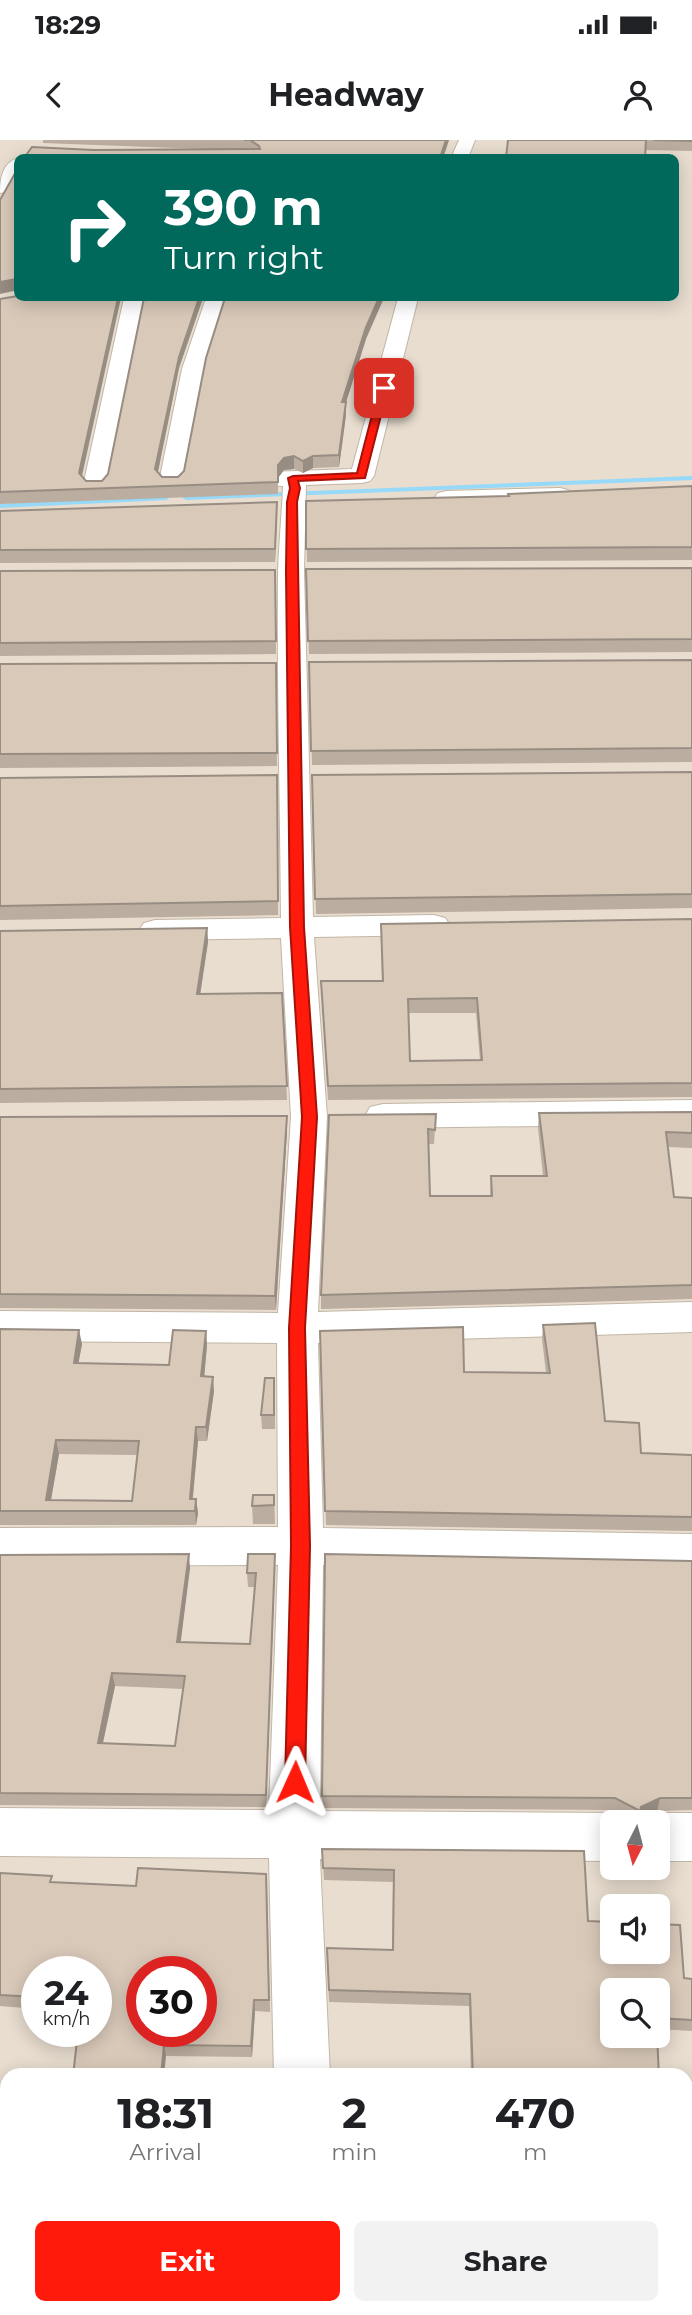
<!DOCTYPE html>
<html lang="en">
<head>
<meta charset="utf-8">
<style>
	body { margin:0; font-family:Montserrat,sans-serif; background:#f2f2f2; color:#202124; height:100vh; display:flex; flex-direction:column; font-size:26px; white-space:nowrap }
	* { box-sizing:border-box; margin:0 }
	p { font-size:23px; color:#757577 }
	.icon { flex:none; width:38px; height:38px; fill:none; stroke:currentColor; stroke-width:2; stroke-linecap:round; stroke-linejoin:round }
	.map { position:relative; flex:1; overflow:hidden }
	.drawer { position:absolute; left:0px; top:1928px; width:693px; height:247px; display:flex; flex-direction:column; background:#fff; border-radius:21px 21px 0 0; box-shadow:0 4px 18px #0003 }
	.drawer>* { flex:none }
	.hud { position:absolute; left:14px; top:14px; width:665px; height:147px; border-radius:10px; box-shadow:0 4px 18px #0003; background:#00695c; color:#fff; overflow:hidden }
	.needle { width:46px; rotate:186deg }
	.controls { position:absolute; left:600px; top:1670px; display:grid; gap:14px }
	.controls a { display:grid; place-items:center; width:70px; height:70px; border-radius:10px; background:#fff; box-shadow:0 4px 18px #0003; font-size:35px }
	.speed { position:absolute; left:21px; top:1816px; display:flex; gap:14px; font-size:35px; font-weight:700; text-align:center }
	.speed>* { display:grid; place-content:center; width:91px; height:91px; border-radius:50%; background:#fff; box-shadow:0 4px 18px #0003; line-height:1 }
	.speed small { font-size:18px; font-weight:400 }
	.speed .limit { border:10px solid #d22; background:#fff; color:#111 }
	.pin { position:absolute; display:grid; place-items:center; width:60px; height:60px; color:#fff; margin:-30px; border-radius:14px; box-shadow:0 4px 10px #0006 }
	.me { position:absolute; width:77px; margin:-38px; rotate:1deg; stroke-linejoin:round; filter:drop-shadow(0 0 5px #0008) }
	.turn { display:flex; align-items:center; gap:24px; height:147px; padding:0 35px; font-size:32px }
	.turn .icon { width:91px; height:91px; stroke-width:2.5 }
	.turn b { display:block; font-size:49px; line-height:60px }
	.eta { display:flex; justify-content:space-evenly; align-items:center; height:119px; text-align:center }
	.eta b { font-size:42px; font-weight:700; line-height:49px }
	.primary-button { display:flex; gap:14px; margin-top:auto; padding:14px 35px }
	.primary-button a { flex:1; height:80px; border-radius:10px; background:#ff1a0c; color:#fff; font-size:28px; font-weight:700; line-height:80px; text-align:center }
	.primary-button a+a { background:#f2f2f2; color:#202124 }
	.status { display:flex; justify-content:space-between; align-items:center; height:49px; padding:0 35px; background:#fff; direction:ltr }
	.status svg { height:19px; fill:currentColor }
	header { display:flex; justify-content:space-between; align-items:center; height:91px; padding:0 35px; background:#fff; font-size:32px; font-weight:700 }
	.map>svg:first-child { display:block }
	.residential { fill:#e8ddcf; fill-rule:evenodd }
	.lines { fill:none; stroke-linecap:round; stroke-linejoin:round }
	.stream { fill:#96d9f8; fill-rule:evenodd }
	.minor-casing { stroke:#c2b6a6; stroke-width:2 }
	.tertiary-casing { stroke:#c2b6a6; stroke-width:2 }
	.minor { fill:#fff; fill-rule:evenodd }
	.tertiary { fill:#fff; fill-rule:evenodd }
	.wall { fill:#bbad9f; fill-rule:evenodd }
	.shaded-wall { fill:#988d82 }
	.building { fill:#d9c9b9; stroke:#988d82; stroke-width:2; fill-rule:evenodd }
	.route { fill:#ff1a0c; stroke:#a61108; stroke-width:2 }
</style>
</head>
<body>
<div class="status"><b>18:29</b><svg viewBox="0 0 49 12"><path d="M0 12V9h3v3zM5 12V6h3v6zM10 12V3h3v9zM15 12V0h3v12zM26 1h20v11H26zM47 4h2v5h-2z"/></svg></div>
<header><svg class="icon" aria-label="back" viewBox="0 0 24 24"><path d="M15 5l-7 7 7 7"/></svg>Headway<svg class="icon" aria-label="person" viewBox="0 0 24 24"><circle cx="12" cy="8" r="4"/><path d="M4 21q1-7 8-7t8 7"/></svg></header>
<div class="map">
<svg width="692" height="2175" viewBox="0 0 692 2175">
	<rect width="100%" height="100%" fill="#f3ece1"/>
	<path class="residential" d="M0 0H692V2175H0ZM18 18H676V158H18ZM612 1682H658V1727H612ZM612 1766H658V1811H612ZM37 1832H96V1892H37ZM142 1832H201V1892H142ZM612 1850H658V1895H612ZM7 1936H686V2168H7Z"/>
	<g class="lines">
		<g class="stream">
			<polygon points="692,336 692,340 186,360 182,358 186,356"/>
			<polygon points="164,356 168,358 167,360 0,368 0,364"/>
		</g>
		<g class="minor-casing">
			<g id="minor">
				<polygon points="459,0 475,0 468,18 451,18"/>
				<polygon points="124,158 144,158 107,346 103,351 87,351 83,346"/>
				<polygon points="206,158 226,158 204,229 183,342 179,347 163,347 159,342 182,229"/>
				<path d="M398 158H418L374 336 370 341 362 343 306 345 304 431 313 777 434 775 445 778 450 785 445 792 434 795 314 797 327 977 318 1172 692 1162V1192L318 1203 323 1388 692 1394V1432L323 1425 320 1671 612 1673 631 1682H612V1721L320 1719 330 1936H274L269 1718 0 1716V1668L269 1670 278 1425 0 1426V1388L278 1387 277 1203 0 1201V1171L278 1173 291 977 281 798 155 800 144 797 139 790 144 783 155 780 281 778C280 662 277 546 278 431 279 402 282 373 283 346L260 344 256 339 260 334 268 332 352 329Z"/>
				<polygon points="560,348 568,350 572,355 568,360 446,365 438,363 434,358 438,353 446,351"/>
				<polygon points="692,960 692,984 383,988 370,985 365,976 370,967 383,964"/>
				<polygon points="658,1673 692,1673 692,1721 658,1721 658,1682 639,1682"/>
				<rect x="0" y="2053" width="7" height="58"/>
				<rect x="686" y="2054" width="6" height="58"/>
			</g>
		</g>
		<g class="tertiary-casing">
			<path id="tertiary" d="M18 18V36L6 52 0 53C0 39 2 23 18 18Z"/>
		</g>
		<use href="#minor" class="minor"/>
		<use href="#tertiary" class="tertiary"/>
	</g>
	<g class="wall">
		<polygon points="43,0 449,0 443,18 24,18 93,10 229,10 43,3"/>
		<polygon points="508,0 692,0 692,11 645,10"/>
		<polygon points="144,158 203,158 179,228 158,332 162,337 178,337 366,199 346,262 346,275 339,327 313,328 303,333 294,329 284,330 278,338 278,354 0,364 0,159 82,337 86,341 102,341 108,334"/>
		<polygon points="692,346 692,420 307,422 306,361 508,356"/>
		<polygon points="0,371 277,375 275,422 0,423"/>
		<polygon points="692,428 692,512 309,514 306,429"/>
		<polygon points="275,430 276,514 0,516 0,431"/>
		<polygon points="692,520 692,622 312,625 309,522"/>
		<polygon points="276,523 277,626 0,628 0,524"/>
		<polygon points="692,632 692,768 316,774 312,635"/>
		<polygon points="277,635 278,775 0,780 0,638"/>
		<path d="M692 779V957L328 960 321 841H382L381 784ZM408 873H476L480 920 410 921Z"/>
		<polygon points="207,788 208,802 200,854 282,853 287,960 0,963 0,791"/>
		<polygon points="692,972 692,1008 668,1007 674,1057 692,1058 692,1159 321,1169 321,1155 436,974 434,1004 429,1004 430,1056 490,1056 491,1036 543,1036 538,988 539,973"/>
		<polygon points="287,976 287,991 276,1170 0,1168 0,977"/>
		<polygon points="543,1185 605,1281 641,1313 692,1315 692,1391 326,1385 320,1191 464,1232 546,1233 542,1199"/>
		<path d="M0 1189 82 1204 78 1223 169 1225 206 1191 207 1205 204 1236 214 1251 207 1301H198L193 1359H196L198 1373 196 1385H0ZM59 1314 137 1315 132 1361 51 1360Z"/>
		<polygon points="275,1252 275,1289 262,1289 261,1275"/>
		<polygon points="274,1355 275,1384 253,1384 252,1366"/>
		<path d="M0 1415 190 1428 180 1502 250 1504 255 1447H248L247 1433 275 1428 266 1667 0 1665ZM115 1546 183 1549 175 1606 103 1603Z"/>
		<polygon points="692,1421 692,1670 657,1671 638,1680 637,1682 634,1682 612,1670 323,1668 322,1656"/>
		<polygon points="322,1709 588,1781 684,1838 692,1839 692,1891 658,1889 658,1850 612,1850 659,1936 471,1936 469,1866 329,1862 327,1808 392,1810 393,1742 324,1740"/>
		<polygon points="0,1733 53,1742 136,1746 267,1746 270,1872 255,1871 252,1917 166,1916 96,1832 37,1832 37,1869 0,1866"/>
		<polygon points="686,1963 692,1963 692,2052 688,2052 688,2102 692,2175 648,2175 627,2173 626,2168 686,2168"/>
		<polygon points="0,1988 7,1988 7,2052 6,2050 0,2051"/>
		<rect x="447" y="2168" width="101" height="3"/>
	</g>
	<g class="shaded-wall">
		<polygon points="446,0 449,0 443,18 440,18"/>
		<polygon points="16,139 18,150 0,154 0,142"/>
		<polygon points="118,158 121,158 80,345 79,333"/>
		<polygon points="199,158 203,158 179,228 156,341 155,329 179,217"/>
		<polygon points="379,158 384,158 366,199 342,275 342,262 366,187"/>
		<polygon points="346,262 346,275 339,327 339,315"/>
		<polygon points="294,316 294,329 284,330 278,338 278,354 278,325 284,318"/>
		<polygon points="313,316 313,328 303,333 303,321"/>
		<polygon points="277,362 277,375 275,422 275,409"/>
		<polygon points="207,788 208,802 198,869 197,854"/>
		<polygon points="287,976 287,991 276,1170 275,1156"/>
		<polygon points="79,1190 82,1204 76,1237 74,1223"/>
		<polygon points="206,1191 207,1205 203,1251 201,1236"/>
		<polygon points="213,1237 214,1251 207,1301 206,1287"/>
		<polygon points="196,1287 198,1301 191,1373 190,1359"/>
		<polygon points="56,1300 59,1314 49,1371 46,1360"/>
		<polygon points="196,1359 198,1373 196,1385 195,1371"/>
		<polygon points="189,1414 190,1428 179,1516 177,1502"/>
		<polygon points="275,1414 275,1428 266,1667 266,1655"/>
		<polygon points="112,1533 115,1546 100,1616 98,1603"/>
		<polygon points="660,1658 657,1671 638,1680 641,1667"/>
		<polygon points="254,1860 255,1871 252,1917 251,1906"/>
		<polygon points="164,1905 166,1916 164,1936 161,1936"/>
	</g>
	<g class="building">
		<polygon points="244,0 446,0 440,18 24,18 32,7 93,10 260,9 259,6 250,0"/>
		<polygon points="508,0 646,0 645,18 506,18"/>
		<polygon points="653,0 692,0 692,1"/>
		<polygon points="18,28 18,141 16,139 0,142 0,60"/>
		<polygon points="18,156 18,158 118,158 79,333 86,341 102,341 108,334 144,158 199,158 179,217 155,329 162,337 178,337 184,331 206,218 225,158 379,158 366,187 342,262 346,262 339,315 313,316 303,321 294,316 284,318 278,325 278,342 0,352 0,159"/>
		<polygon points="692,346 692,407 306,409 306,361 509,356 508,354"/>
		<polygon points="277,362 275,409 0,410 0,371"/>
		<polygon points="692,428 692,499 308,501 306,429"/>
		<polygon points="275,430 276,501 0,503 0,431"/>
		<polygon points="692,520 692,608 311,611 309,522"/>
		<polygon points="276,523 277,613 0,614 0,524"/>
		<polygon points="692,632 692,754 315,759 312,635"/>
		<polygon points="277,635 278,761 0,766 0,638"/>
		<path d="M692 779V943L328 946 321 841H383L381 784ZM477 858 482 920 410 921 408 859Z"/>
		<polygon points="207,788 197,854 282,853 287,946 0,949 0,791"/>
		<polygon points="692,972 692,993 666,992 674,1057 692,1058 692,1145 321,1155 329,975 436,974 435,990 428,989 430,1056 492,1056 491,1036 547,1036 539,973"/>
		<polygon points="287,976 275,1156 0,1154 0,977"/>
		<polygon points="595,1183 605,1281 639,1283 641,1313 692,1315 692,1377 325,1371 320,1191 463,1187 464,1232 550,1233 543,1185"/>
		<path d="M0 1189 79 1190 74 1223 169 1225 173 1190 206 1191 201 1236 213 1237 206 1287H196L190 1359H196L195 1371H0ZM56 1300 139 1301 132 1361 46 1360Z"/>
		<polygon points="265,1238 274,1238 274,1275 261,1275"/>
		<polygon points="253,1355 274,1355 274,1365 252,1366"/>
		<path d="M189 1414 177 1502 250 1504 256 1433H247L248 1414H275L266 1655 0 1653V1415ZM112 1533 185 1536 175 1606 98 1603Z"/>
		<polygon points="325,1414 692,1421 692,1658 660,1658 641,1667 640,1671 615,1658 322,1656"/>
		<polygon points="322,1709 584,1711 588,1781 612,1782 612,1811 658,1811 658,1784 680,1785 684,1838 692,1839 692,1880 658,1878 658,1850 612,1850 612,1895 657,1895 659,1936 473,1936 470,1854 329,1850 327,1808 393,1810 394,1730 323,1728"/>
		<path d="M138 1728 266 1734 269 1860H254L251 1906 164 1905 161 1936H73L78 1892H96V1832H37V1857L0 1855V1733L52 1736 50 1742 136 1746ZM142 1832H201V1892H142Z"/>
		<polygon points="686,1963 692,1963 692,2041 690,2041 688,2044 688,2102 690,2105 692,2105 692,2175 652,2175 652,2168 686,2168"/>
		<polygon points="0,1988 7,1988 7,2049 5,2049 3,2040 0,2040"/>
		<polygon points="0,2129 7,2130 7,2168 436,2168 436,2175 0,2175"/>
	</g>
	<polygon class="route" points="384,246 388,248 365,338 298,341 300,348 297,362 304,787 317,977 305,1188 310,1406 305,1642 302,1649 295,1652 288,1649 285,1642 291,1406 289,1188 302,977 290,787 286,431 287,362 290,348 288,338 293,336 357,333 379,248"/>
</svg>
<div class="controls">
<a><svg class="needle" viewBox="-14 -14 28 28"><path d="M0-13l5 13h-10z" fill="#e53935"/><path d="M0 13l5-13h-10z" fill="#757577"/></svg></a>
<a><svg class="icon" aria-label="sound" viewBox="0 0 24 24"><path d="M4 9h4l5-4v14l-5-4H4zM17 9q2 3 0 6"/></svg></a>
<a><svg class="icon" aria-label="search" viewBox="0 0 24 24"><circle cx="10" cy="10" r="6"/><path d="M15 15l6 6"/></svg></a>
</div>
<div class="speed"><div>24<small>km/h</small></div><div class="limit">30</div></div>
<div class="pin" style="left:384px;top:248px;background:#d93025"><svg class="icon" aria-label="arrive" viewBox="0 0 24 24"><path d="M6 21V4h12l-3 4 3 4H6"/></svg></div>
<svg class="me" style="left:295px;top:1642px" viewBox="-20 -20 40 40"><path d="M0-17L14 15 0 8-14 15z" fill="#ff1a0c" stroke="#fff" stroke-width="4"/></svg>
<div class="hud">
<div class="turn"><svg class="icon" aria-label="right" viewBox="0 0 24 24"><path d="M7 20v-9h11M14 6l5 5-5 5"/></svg><div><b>390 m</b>Turn right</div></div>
</div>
<section class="drawer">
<div class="eta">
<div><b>18:31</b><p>Arrival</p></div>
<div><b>2</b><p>min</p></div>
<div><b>470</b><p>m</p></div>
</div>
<div class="primary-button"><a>Exit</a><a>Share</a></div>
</section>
</div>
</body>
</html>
